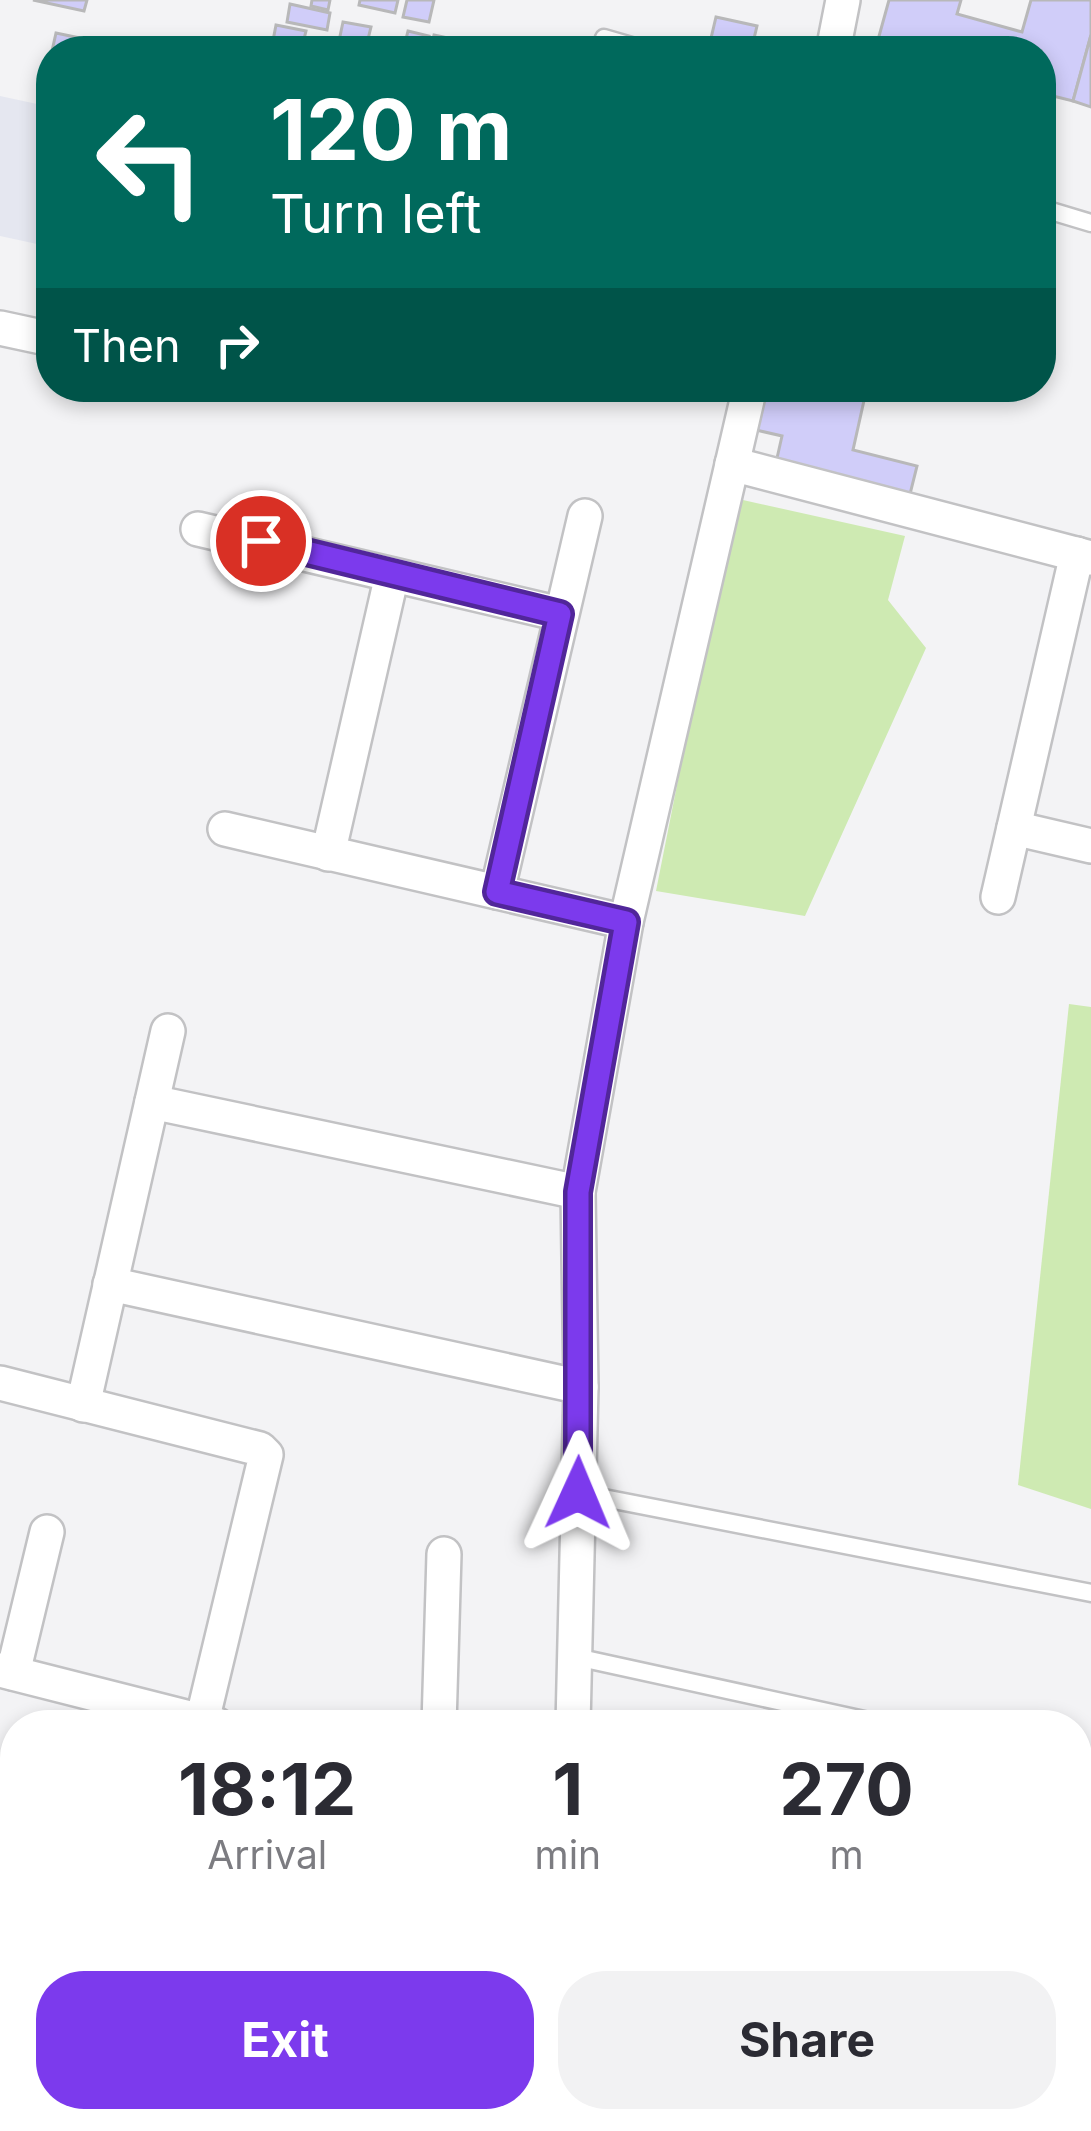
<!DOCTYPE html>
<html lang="en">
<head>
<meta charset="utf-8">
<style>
	body { margin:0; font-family:Inter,sans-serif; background:#f2f2f3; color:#2b2b33; height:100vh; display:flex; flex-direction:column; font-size:45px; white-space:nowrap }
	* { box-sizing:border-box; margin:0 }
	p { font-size:39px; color:#7c7c81 }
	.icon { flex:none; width:66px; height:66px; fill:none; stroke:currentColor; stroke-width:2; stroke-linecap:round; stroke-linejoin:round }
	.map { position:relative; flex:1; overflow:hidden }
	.details { position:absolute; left:0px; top:1710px; width:1092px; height:423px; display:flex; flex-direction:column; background:#fff; border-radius:48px 48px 0 0; box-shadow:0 6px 18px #0003 }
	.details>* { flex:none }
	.guide { position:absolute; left:36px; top:36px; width:1020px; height:366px; border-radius:48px; box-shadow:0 6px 18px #0003; background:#00695c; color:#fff; overflow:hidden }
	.pin { position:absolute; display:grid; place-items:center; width:102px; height:102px; color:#fff; margin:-51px; border:6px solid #fff; border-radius:50%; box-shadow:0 3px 12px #0007 }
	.me { position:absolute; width:132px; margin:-66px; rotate:1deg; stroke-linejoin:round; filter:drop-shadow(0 0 9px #0008) }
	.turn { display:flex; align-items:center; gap:42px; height:252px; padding:0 36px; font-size:54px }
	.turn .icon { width:156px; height:156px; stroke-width:2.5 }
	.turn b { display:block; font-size:84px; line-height:102px }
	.then { display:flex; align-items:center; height:114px; padding:0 36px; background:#0003; gap:24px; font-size:45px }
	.eta { display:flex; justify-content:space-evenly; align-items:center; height:204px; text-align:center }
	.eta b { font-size:72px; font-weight:700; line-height:84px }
	.primary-button { display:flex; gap:24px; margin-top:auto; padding:24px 36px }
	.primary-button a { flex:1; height:138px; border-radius:48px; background:#7c3aed; color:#fff; font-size:48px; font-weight:700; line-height:138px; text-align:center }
	.primary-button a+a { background:#f2f2f3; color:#2b2b33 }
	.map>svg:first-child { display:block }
	.built { fill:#e5e7f0 }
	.green { fill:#ceeab2 }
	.building { fill:#d0cdf9; stroke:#b8b8b9; stroke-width:3 }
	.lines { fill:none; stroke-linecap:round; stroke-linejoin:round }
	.lane-casing { stroke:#c2c2c4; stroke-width:21 }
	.street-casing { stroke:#c2c2c4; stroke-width:38 }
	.lane { stroke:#fff; stroke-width:16 }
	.street { stroke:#fff; stroke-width:33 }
	.route-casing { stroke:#51269a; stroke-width:30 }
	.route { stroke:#7c3aed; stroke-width:21 }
</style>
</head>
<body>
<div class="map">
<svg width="1091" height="2131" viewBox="0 0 1091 2131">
	<rect width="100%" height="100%" fill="#f3f3f5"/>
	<polygon class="built" points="0,96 51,107 51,247 0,236"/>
	<g class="green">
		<polygon points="734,498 905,536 888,600 926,648 805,916 656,891"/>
		<polygon points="1069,1004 1091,1007 1091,1509 1018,1485"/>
		<polygon points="1077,1867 1091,1869 1091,2035 1077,2032"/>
	</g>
	<g class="building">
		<polygon points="33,0 87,0 84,11"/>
		<polygon points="312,0 330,0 328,10 311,6"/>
		<polygon points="360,0 398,0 395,13 359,5"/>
		<polygon points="407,0 434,0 429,22 403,17"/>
		<polygon points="889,0 961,0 957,14 1022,32 1031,0 1091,0 1091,35 1073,101 1041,93 1041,51 876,47"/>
		<polygon points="290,4 330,13 327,30 287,22"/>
		<polygon points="716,17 757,26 751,51 708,51"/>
		<polygon points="343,22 371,27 366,47 339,41"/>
		<polygon points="276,25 306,31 301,51 271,51"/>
		<polygon points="408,31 429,36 425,51 403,51"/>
		<polygon points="56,33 142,51 52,51"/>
		<polygon points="434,35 452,39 449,51 430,51"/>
		<polygon points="1091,35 1091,107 1073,101"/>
		<polygon points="310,41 334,46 332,51 308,51"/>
		<polygon points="767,387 867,387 853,450 917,466 909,498 775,467 782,436 756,430"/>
		<polygon points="1077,2061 1090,2064 1083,2101 1077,2100"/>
		<polygon points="852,2118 883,2118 880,2131 850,2126"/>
	</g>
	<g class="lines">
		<g class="lane-casing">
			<g id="lane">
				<polyline points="604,38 649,51"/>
				<polyline points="1041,208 1091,223"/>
				<polyline points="578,1493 1091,1593"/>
				<polyline points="576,1657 887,1725"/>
				<polyline points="1077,1766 1091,1769"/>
			</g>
		</g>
		<g class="street-casing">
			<g id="street">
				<polyline points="833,51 843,0"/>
				<polyline points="0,328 51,339"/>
				<polyline points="732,464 1091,558"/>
				<polyline points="198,529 560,614"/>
				<polyline points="1014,828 1091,846"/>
				<polyline points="225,829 626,922"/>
				<polyline points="328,854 392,575"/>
				<polyline points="497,892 585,516"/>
				<polyline points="998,897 1077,554"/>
				<polyline points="152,1102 578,1192"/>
				<polyline points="110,1284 581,1387"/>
				<polyline points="0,1383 260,1449 266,1455 202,1721"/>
				<polyline points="83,1405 168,1031"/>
				<polyline points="0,1670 217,1725"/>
				<polyline points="13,1673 47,1532"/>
				<polyline points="439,1725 444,1554"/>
				<polyline points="573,1725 581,1387 578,1192 626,922 750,387"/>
				<polyline points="0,1886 15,1890"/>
				<polyline points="554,2131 555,2118"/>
			</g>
		</g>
		<use href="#lane" class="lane"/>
		<use href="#street" class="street"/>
	</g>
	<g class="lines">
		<g class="route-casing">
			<polyline id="route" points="261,541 560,614 497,892 626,922 578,1192 578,1493"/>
		</g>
		<use href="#route" class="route"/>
	</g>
</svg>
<div class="pin" style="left:261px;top:541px;background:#d93025"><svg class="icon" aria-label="arrive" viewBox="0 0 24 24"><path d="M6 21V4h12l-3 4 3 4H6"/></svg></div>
<svg class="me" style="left:578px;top:1493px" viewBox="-20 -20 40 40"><path d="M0-17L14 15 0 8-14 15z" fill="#7c3aed" stroke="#fff" stroke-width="4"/></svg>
<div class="guide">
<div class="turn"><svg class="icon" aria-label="left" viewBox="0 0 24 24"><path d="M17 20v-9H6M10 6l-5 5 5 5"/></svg><div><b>120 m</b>Turn left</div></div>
<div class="then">Then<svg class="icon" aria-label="right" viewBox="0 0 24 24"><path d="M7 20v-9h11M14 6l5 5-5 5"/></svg></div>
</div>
<section class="details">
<div class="eta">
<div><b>18:12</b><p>Arrival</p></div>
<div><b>1</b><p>min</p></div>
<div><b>270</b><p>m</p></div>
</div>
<div class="primary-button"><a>Exit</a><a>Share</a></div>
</section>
</div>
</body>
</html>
